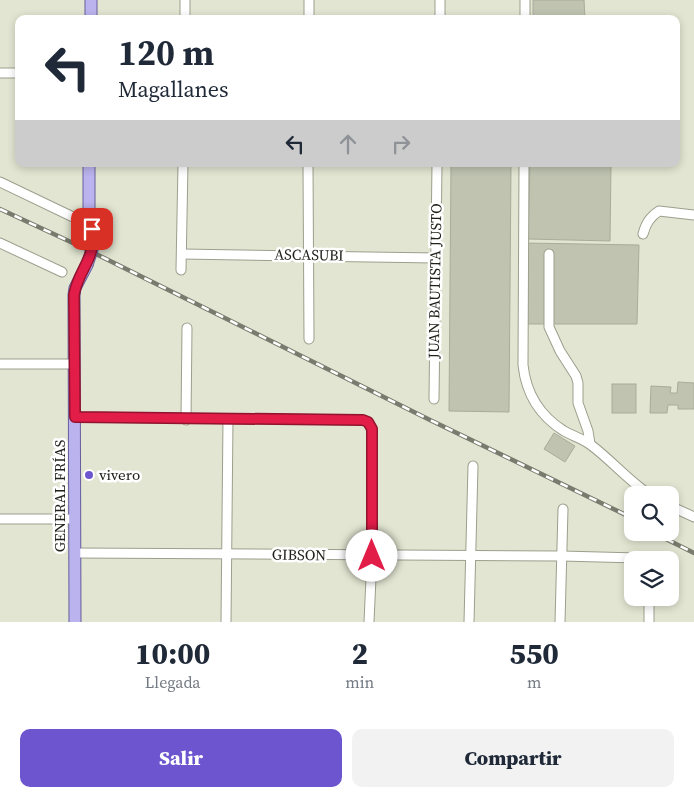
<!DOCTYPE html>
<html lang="es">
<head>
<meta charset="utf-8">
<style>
	body { margin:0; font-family:"Source Serif 4",serif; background:#f2f2f3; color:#1f2937; height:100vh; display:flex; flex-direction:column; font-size:19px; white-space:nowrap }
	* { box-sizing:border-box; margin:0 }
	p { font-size:16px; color:#747a83 }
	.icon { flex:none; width:28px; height:28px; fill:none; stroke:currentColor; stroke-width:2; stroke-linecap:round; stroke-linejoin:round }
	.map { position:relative; height:622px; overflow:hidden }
	.side { display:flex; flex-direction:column; background:#fff; flex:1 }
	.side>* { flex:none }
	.guide { position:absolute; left:15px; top:15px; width:665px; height:152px; border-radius:10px; box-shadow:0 2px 8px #0003; background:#fff; color:#1f2937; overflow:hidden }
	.fabs { position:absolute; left:624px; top:486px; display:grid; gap:10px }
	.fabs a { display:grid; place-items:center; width:55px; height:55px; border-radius:10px; background:#fff; box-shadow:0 2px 8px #0003; font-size:25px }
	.pin { position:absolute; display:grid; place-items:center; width:42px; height:42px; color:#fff; margin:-21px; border-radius:10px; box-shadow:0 2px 8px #0006 }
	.me { position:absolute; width:55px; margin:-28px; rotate:0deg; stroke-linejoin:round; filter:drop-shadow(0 0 4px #0008) }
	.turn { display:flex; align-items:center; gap:18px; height:105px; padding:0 20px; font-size:22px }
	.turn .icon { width:65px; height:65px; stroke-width:2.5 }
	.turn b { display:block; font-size:35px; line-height:42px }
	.lanes { display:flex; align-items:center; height:48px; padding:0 20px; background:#0003; justify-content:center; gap:25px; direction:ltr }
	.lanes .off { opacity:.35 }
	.eta { display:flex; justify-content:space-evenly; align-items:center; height:85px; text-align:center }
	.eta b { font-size:30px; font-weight:800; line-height:35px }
	.cta { display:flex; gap:10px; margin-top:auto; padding:10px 20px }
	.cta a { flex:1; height:58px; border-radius:10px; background:#6c55ce; color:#fff; font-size:20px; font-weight:800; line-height:58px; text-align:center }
	.cta a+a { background:#f2f2f3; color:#1f2937 }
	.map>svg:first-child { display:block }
	.building { fill:#bfc3b0; stroke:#a8ac99 }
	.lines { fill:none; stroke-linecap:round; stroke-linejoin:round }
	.minor-casing { stroke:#9c9f8d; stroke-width:11 }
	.major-casing { stroke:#665f9d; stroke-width:13 }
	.minor { stroke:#fff; stroke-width:9 }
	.major { stroke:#bab3ee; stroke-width:11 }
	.rail-casing { stroke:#787b6d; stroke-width:4.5 }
	.rail { stroke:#fff; stroke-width:2.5; stroke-dasharray:8; stroke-linecap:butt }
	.major-bridge-casing { stroke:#665f9d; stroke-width:13; stroke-linecap:butt }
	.major-bridge { stroke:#bab3ee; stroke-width:11 }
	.route-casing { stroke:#92132f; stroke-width:12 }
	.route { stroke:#e11d48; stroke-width:9 }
	.poi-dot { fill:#6c55ce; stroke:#fff; stroke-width:2 }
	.labels { text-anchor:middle; stroke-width:5; stroke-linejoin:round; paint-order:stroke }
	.street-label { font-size:15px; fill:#20221a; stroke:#fff }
	.poi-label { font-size:15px; fill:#20221a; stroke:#fff; text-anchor:start }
</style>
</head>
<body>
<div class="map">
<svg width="694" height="622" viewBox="0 0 694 622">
	<rect width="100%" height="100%" fill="#e1e5d1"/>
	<g class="building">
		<polygon points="533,0 584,0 585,19 533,19"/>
		<polygon points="451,164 511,164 509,412 449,411"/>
		<polygon points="530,164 611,164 610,241 528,239"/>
		<polygon points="526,243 639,245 637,324 526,324"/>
		<polygon points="678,382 694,383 694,409 678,409 678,405 668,405 667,413 650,413 651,386 671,387 670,393 677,393"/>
		<rect x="612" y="384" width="24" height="29"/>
		<polygon points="554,433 575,446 565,462 544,449"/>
	</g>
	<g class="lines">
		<g class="minor-casing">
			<g id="minor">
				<polyline points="185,19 185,0"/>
				<polyline points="309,19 309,0"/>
				<polyline points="440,19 440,0"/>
				<polyline points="525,19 525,0"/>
				<polyline points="0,73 19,73"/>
				<polyline points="308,164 309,339"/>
				<path d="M524 164 523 365C526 393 540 416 564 431 573 436 583 439 591 445 612 461 629 481 650 495"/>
				<polyline points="0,182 73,217 90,222"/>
				<path d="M643 234C646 223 650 217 659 211L694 215"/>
				<polyline points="0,243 62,272"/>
				<polyline points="182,254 436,258"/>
				<polyline points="549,254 549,327 560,351 576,376 578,383 578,403 588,431 590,444"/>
				<polyline points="181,270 183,164"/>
				<polyline points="0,364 74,364"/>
				<polyline points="434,399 437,164"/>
				<polyline points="75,417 363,420 368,422 372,429 372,556 369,622"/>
				<polyline points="186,420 187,328"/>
				<polyline points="670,506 694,517"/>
				<polyline points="0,519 75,519"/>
				<polyline points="75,553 562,556 637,558 642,560"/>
				<polyline points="226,622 228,419"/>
				<polyline points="469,622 473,466"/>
				<polyline points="560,622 563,509"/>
				<polyline points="649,622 649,598"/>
			</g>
		</g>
		<g class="major-casing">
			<g id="major">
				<polyline points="91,19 91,0"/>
				<polyline points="89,164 89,213 94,244"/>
				<polyline points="75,622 74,295 75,288 87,265"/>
			</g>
		</g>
		<use href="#minor" class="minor"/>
		<use href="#major" class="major"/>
		<g class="rail-casing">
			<g id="rail">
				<polyline points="0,209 88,250 430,420 632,518"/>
				<polyline points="652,532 694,553"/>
			</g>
		</g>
		<use href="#rail" class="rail"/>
		<g class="major-bridge-casing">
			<polyline id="major-bridge" points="87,265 94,244"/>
		</g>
		<use href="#major-bridge" class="major-bridge"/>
	</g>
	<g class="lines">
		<g class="route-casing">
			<path id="route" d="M92 229C97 259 78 269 74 295L75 417 363 420 368 422 372 429V556"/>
		</g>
		<use href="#route" class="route"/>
	</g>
	<circle class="poi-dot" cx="89" cy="475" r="5"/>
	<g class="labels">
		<g class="street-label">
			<text transform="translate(309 255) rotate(1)" y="5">ASCASUBI</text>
			<text transform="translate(435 281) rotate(-89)" y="5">JUAN BAUTISTA JUSTO</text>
			<text transform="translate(60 496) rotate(-90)" y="5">GENERAL FRÍAS</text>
			<text transform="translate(299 555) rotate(1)" y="5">GIBSON</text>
		</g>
		<g class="poi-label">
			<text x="99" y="480">vivero</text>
		</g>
	</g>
</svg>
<div class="fabs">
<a><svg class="icon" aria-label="search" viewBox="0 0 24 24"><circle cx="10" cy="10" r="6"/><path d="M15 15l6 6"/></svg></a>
<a><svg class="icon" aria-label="layers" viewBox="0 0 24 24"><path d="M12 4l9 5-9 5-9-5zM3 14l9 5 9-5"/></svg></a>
</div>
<div class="pin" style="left:92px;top:229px;background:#d93025"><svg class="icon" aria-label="arrive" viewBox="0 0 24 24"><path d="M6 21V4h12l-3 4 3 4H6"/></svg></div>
<svg class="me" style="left:372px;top:556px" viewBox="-20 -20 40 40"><circle r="19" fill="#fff"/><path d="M0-13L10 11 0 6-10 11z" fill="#e11d48"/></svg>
<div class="guide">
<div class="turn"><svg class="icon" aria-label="left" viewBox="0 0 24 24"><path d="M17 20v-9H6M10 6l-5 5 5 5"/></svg><div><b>120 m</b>Magallanes</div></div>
<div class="lanes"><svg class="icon" aria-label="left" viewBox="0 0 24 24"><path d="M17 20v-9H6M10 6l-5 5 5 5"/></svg><svg class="icon off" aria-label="ahead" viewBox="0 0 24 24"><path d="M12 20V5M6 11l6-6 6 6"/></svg><svg class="icon off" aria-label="right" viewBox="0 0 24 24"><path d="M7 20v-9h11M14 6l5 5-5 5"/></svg></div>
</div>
</div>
<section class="side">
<div class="eta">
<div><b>10:00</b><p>Llegada</p></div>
<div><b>2</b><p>min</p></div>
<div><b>550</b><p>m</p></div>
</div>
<div class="cta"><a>Salir</a><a>Compartir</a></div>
</section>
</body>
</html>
